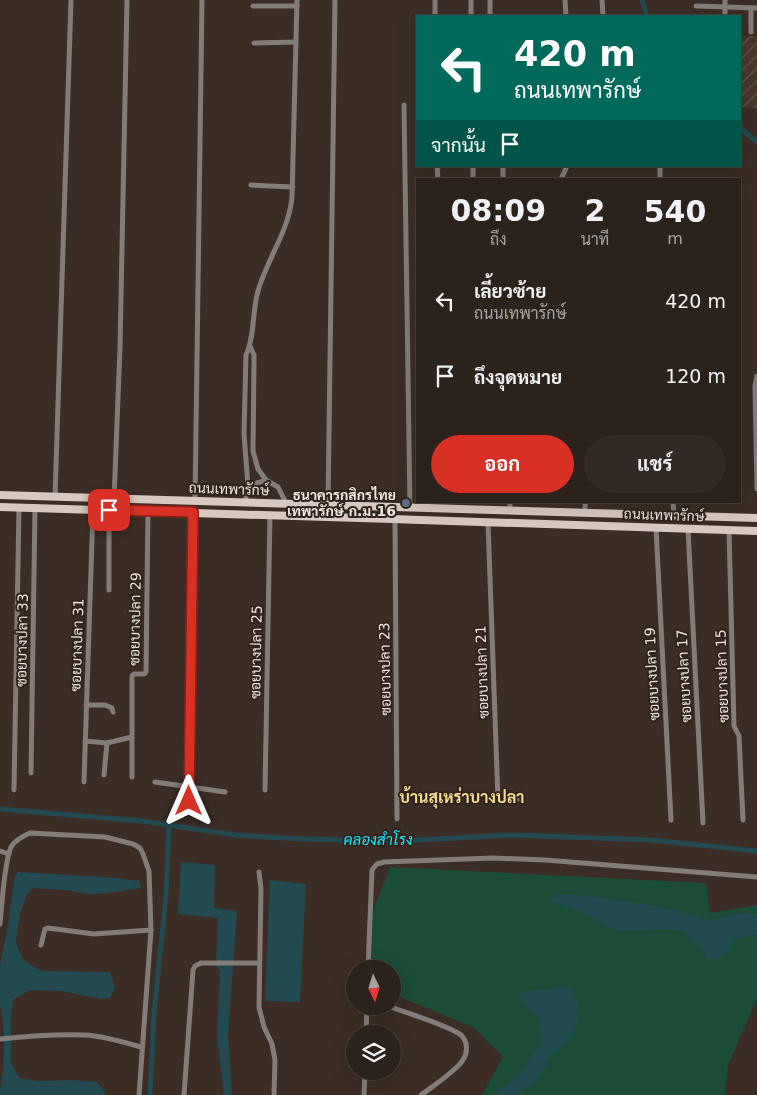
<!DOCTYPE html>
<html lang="th">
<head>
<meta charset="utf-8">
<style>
	body { margin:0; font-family:"DejaVu Sans",Sarabun,sans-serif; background:#342a25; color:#f1f3f6; height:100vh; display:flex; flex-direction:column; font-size:19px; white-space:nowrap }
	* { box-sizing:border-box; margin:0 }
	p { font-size:16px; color:#a6a4a3 }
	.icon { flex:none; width:28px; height:28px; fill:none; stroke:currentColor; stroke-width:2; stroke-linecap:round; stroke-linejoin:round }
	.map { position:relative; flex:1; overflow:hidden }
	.sheet { position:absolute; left:416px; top:178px; width:325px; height:325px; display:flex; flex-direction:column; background:#2c221c; border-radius:0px; box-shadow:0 5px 20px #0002,0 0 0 1px #483f3b }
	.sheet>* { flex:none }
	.hud { position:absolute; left:416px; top:15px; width:325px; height:152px; border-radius:0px; box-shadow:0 5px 20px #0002,0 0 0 1px #483f3b; background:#00695c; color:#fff; overflow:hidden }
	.needle { width:32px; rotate:176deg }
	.controls { position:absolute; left:346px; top:960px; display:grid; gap:10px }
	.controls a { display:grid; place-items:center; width:55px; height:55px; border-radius:50%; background:#2c221c; box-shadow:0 5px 20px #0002,0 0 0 1px #483f3b; font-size:25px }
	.pin { position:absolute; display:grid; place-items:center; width:42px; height:42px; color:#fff; margin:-21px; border-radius:10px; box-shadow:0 2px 8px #0006 }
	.me { position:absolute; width:55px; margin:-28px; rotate:0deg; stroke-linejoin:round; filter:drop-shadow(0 0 4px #0008) }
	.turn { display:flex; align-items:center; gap:18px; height:105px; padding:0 15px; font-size:22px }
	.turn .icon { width:65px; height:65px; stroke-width:2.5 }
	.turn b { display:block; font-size:35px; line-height:42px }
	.then { display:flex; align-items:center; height:48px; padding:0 15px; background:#0003; gap:10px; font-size:19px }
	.eta { display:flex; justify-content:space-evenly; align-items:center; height:85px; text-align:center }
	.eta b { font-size:30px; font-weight:700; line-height:35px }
	.primary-button { display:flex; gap:10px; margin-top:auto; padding:10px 15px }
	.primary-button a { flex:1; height:58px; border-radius:30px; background:#d93025; color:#fff; font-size:20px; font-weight:700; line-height:58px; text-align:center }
	.primary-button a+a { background:#342a25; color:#f1f3f6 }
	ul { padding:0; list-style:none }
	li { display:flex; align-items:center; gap:15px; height:75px; padding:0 15px }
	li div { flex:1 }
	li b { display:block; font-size:19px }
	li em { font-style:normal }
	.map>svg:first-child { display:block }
	.industrial { fill:url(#industrial-furrows) }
	.green { fill:#1a4c38 }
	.water { fill:#234a50 }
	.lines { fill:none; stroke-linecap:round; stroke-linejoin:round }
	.canal { stroke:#234a50; stroke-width:5 }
	.minor { stroke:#837c78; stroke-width:5 }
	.primary { stroke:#d7c8c0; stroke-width:8 }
	.route-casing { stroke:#8d1f18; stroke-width:12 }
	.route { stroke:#d93025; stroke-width:9 }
	.service-dot { fill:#5c6f8a; stroke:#30231c; stroke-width:2 }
	.labels { text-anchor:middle; stroke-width:4; stroke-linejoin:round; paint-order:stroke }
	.street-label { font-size:14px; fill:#f0e7e2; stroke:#30231c }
	.poi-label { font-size:14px; font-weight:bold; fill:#f0e7e2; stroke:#30231c; text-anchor:end }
	.water-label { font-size:15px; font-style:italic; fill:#16e6fd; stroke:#30231c }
	.quarter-label { font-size:16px; font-weight:bold; fill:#f8dc90; stroke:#30231c }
</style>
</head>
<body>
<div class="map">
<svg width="757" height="1095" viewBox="0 0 757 1095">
	<defs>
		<pattern id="industrial-furrows" width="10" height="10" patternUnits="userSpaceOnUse" patternTransform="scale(1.25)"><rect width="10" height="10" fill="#48362b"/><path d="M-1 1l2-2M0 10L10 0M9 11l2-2" fill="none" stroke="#635349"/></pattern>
	</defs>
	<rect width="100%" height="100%" fill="#3b2d26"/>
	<polygon class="industrial" points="740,36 757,36 757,108 747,108 740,106"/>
	<polygon class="green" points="390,867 706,883 710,913 757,905 757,999 728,1065 725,1095 482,1095 503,1057 473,1027 393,994 392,969 370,969 370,919"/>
	<g class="water">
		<polygon points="181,862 215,865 214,908 237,911 228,1035 232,1095 224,1095 217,1034 220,972 216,965 218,918 178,914"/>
		<path d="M18 872 117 878 139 881 141 888 107 893 90 894 66 890 32 888 27 894 20 913 16 942 23 960 41 971 110 972 115 988 110 998 101 999 62 991 30 990 14 999 11 1011V1063L20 1078 37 1081 71 1080 97 1082 104 1090 105 1095H0C0 1085 2 1080 3 1071 4 1060 5 1015 0 1007V964L7 931 15 876Z"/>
		<polygon points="270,880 306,884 300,1002 265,1001"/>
		<polygon points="558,894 588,896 650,905 681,912 709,921 726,916 748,913 757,914 757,934 735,938 731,942 731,949 715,960 707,959 701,950 685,932 662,929 621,932 606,926 585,913 552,902 551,898"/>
		<polygon points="561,987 572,989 577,1000 578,1018 572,1036 549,1058 546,1066 536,1082 516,1095 494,1095 517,1076 542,1043 539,1018 526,1008 519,998 522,992"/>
	</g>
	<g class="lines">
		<g class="canal">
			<polyline points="642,0 647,16"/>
			<polyline points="740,128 757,142"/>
			<polyline points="0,809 142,821 235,835 302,839 400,841 512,835 651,840 757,851"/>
			<polyline points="150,1095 154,1014 166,896 169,826"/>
		</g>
		<g class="minor">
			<polyline points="435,0 435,16"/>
			<polyline points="471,0 471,16"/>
			<polyline points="490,0 490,16"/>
			<polyline points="565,0 566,16"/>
			<polyline points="602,0 603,16"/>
			<polyline points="253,6 297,6"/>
			<polyline points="696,6 757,8"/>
			<polyline points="725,16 725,0"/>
			<polyline points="751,32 751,8"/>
			<polyline points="254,43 296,42"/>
			<polyline points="404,105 410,507"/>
			<polyline points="437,166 438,179"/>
			<polyline points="473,166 473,179"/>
			<polyline points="503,166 503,179"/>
			<polyline points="660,166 660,179"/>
			<polyline points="561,179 567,166"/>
			<polyline points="251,185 293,187"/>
			<polyline points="250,346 254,355 254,364 253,451 258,469 266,480 278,487 286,503"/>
			<polyline points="757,376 755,386 757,489"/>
			<polyline points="248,486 266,480"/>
			<polyline points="55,497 71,0"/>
			<polyline points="114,499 120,348 127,0"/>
			<polyline points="195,501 202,0"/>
			<polyline points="673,501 674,516"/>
			<path d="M245 502 248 486 244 434 246 355C255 336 252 312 258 291 267 259 289 231 292 197L297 0"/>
			<polyline points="328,505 335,0"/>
			<polyline points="510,511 510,501"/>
			<polyline points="585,513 585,501"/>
			<polyline points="395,520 397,819"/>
			<polyline points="488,523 498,800 520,799"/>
			<polyline points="656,528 671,820"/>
			<polyline points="688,529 703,823"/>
			<polyline points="729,530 734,726 739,736 743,820"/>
			<polyline points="109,590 109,509"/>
			<polyline points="86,705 105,705 112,708 113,712"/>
			<polyline points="85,741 107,743 132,737"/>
			<polyline points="31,773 35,508"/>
			<polyline points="104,775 107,743"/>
			<polyline points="132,777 132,676 134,674 144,674 146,672 148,510"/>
			<polyline points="84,782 93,509"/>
			<polyline points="155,782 225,792"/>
			<polyline points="14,790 19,507"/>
			<polyline points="265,790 270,514"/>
			<polyline points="189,801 193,512"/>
			<polyline points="0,851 9,854"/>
			<polyline points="259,872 261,889 259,1007 264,1027 272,1044 275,1060 274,1095"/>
			<path d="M0 924C2 905 4 863 11 847 15 840 23 836 30 833L105 837 133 844 140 848 143 854 149 871 151 930 139 1095"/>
			<polyline points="41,945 45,929 48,928 94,934 151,930"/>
			<polyline points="368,969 372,870 377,864 384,862 493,858 545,860 757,877"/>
			<path d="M388 1006C404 1012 450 1026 461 1035 468 1042 468 1052 463 1060 457 1070 432 1087 421 1095"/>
			<polyline points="366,1034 367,1006"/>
			<path d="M0 1039C28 1036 56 1034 85 1035 104 1036 123 1042 141 1047"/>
			<polyline points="184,1095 193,970 195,966 201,963 259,963"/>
			<polyline points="364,1095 365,1071"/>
		</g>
		<g class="primary">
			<polyline points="0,495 757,518"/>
			<path d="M0 507C252 513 505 524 757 531"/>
		</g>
	</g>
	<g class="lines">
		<g class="route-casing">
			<polyline id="route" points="109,510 193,512 189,801"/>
		</g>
		<use href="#route" class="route"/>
	</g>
	<circle class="service-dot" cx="406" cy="503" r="5"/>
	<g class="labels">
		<g class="street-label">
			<text transform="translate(229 489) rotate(2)" y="5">ถนนเทพารักษ์</text>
			<text transform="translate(664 515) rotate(2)" y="5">ถนนเทพารักษ์</text>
			<text transform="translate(135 619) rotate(-89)" y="5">ซอยบางปลา 29</text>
			<text transform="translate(22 640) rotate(-89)" y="5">ซอยบางปลา 33</text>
			<text transform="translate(77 645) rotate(-88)" y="5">ซอยบางปลา 31</text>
			<text transform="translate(256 652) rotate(-89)" y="5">ซอยบางปลา 25</text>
			<text transform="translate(385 669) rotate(-91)" y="5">ซอยบางปลา 23</text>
			<text transform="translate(482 672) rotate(-92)" y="5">ซอยบางปลา 21</text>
			<text transform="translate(652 674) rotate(-93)" y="5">ซอยบางปลา 19</text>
			<text transform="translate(684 676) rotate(-93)" y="5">ซอยบางปลา 17</text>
			<text transform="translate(722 676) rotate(-92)" y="5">ซอยบางปลา 15</text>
		</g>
		<g class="poi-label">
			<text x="396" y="500">ธนาคารกสิกรไทย<tspan x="396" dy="16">เทพารักษ์ ก.ม.16</tspan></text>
		</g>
		<g class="water-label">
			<text x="378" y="845">คลองสำโรง</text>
		</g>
		<g class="quarter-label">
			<text x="462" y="803">บ้านสุเหร่าบางปลา</text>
		</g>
	</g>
</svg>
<div class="controls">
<a><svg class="needle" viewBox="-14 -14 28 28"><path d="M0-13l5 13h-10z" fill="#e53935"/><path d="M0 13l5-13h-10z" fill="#a6a4a3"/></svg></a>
<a><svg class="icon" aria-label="layers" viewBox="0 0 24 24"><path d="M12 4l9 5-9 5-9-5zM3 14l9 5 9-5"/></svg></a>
</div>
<div class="pin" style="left:109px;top:510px;background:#d93025"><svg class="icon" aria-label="arrive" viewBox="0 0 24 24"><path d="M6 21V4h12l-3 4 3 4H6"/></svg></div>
<svg class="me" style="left:189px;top:801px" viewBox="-20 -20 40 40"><path d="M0-17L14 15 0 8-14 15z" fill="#d93025" stroke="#fff" stroke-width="4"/></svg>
<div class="hud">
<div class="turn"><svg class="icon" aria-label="left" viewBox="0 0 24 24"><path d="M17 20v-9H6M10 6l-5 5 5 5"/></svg><div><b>420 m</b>ถนนเทพารักษ์</div></div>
<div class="then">จากนั้น<svg class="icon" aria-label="arrive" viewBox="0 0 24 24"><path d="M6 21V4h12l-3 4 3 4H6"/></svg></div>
</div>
<section class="sheet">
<div class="eta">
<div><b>08:09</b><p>ถึง</p></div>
<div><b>2</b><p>นาที</p></div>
<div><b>540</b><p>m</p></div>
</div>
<ul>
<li><svg class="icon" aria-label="left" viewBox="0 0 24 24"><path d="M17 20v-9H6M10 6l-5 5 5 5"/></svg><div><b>เลี้ยวซ้าย</b><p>ถนนเทพารักษ์</p></div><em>420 m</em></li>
<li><svg class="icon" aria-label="arrive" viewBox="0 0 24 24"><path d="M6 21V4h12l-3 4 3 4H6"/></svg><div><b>ถึงจุดหมาย</b></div><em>120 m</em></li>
</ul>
<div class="primary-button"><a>ออก</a><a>แชร์</a></div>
</section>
</div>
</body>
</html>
